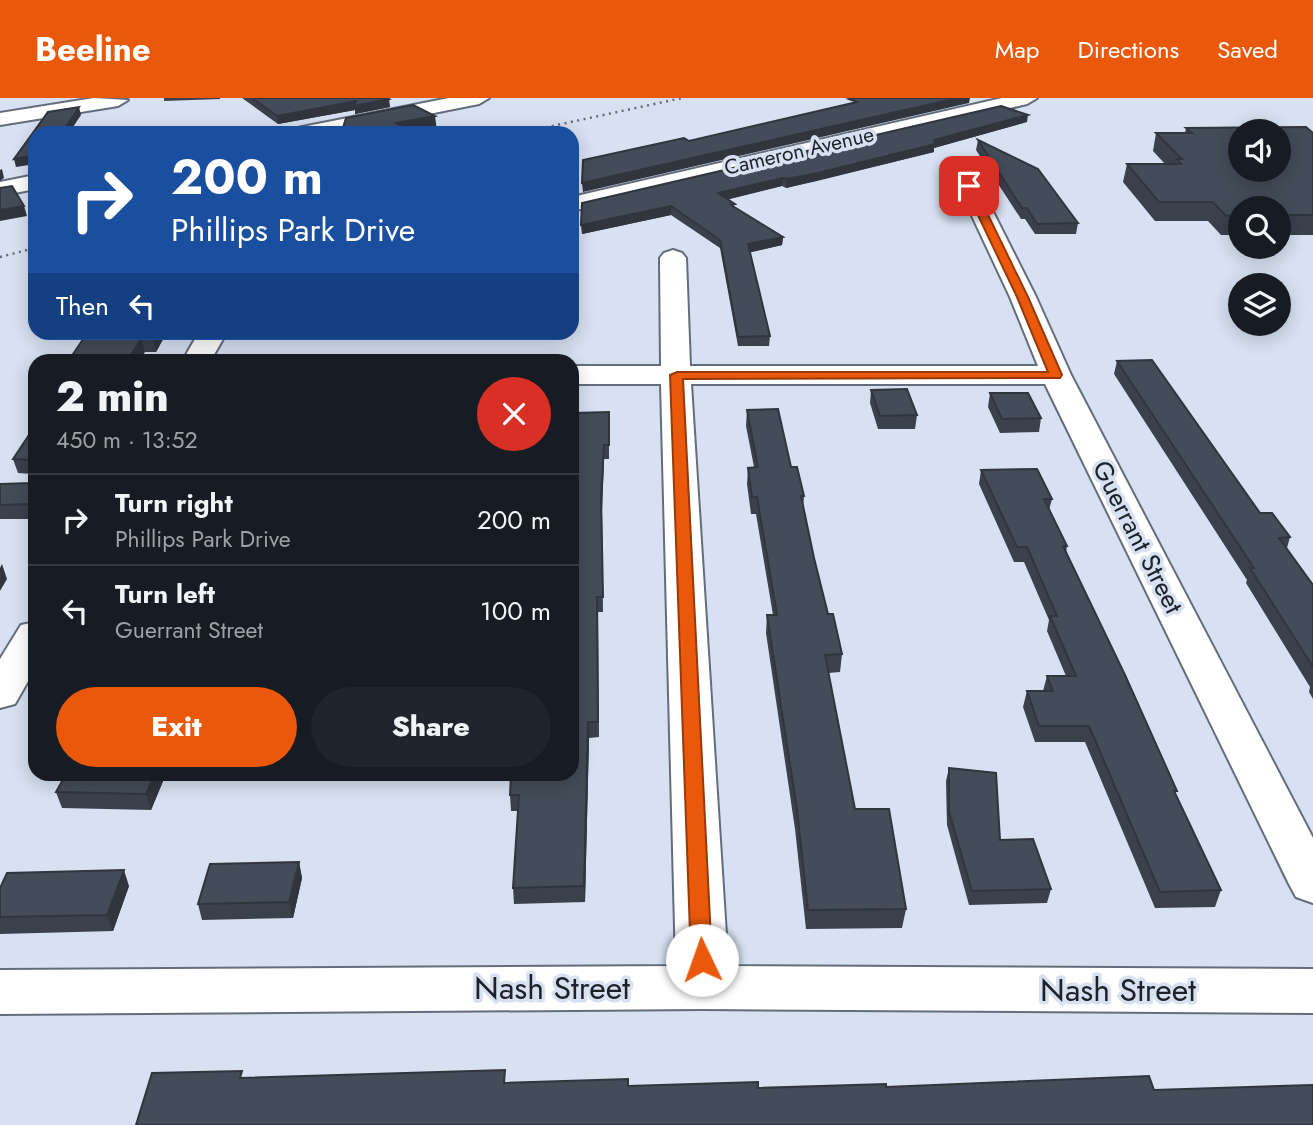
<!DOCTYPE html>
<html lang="en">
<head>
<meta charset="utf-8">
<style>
	body { margin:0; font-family:Jost,sans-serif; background:#20242c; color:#f1f3f6; height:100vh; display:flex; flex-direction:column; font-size:26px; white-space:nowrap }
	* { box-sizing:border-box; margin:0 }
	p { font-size:23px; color:#9ea1a6 }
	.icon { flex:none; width:38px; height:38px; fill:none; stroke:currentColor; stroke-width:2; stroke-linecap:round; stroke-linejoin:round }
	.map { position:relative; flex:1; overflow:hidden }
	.panel { position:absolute; left:28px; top:256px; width:551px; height:427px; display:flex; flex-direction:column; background:#171b24; border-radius:21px; box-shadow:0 4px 18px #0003 }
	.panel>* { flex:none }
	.hud { position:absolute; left:28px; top:28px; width:551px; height:214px; border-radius:21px; box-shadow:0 4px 18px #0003; background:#1a4fa0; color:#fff; overflow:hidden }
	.controls { position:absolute; left:1228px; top:21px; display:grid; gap:14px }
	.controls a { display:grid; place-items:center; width:63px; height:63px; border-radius:50%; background:#171b24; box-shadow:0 4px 18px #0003; font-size:35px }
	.pin { position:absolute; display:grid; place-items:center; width:60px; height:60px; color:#fff; margin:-30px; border-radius:14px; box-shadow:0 4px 10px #0006 }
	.me { position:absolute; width:77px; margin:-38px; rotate:357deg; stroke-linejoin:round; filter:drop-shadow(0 0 5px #0008) }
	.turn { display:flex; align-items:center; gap:24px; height:147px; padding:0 28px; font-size:32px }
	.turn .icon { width:91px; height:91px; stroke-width:2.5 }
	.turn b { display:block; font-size:49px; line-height:60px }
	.then { display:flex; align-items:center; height:66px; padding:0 28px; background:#0003; gap:14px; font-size:26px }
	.round { display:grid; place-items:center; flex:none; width:74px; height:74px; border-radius:37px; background:#20242c }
	.head { display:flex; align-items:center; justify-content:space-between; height:119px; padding:0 28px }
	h1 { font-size:42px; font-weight:800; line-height:52px }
	.cta { display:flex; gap:14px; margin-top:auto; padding:14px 28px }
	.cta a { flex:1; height:80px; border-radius:42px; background:#ea580c; color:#fff; font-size:28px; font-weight:800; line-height:80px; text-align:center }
	.cta a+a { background:#20242c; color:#f1f3f6 }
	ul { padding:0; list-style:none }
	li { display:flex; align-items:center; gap:21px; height:91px; padding:0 28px; border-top:2px solid #363941 }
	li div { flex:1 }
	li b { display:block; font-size:26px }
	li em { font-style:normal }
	header { display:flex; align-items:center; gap:42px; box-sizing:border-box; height:98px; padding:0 35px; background:#ea580c; color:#fff }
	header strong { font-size:33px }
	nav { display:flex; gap:38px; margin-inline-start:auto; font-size:24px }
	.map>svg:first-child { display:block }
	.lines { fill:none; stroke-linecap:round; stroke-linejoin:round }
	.minor-casing { stroke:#646d7b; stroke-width:4 }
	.major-casing { stroke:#646d7b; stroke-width:4 }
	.minor { fill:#fff; fill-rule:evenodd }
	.major { fill:#fff; fill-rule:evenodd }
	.rail { stroke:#646a74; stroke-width:2.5; stroke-dasharray:2 4.5; stroke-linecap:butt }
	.wall { fill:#3a414d }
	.shaded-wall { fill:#30353e }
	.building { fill:#444c59; stroke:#30353e; stroke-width:2; fill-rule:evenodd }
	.route { fill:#ea580c; stroke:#983908; stroke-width:2 }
	.labels { text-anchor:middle; stroke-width:7; stroke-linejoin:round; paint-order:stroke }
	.far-street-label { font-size:21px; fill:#1e2127; stroke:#d7e1f1 }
	.street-label { font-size:26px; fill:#1e2127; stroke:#d7e1f1 }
	.near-street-label { font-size:32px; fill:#1e2127; stroke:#d7e1f1 }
</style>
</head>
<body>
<header>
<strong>Beeline</strong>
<nav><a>Map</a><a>Directions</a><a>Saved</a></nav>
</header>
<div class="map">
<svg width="1313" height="1027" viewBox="0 0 1313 1027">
	<rect width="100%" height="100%" fill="#d7e1f1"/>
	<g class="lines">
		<g class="minor-casing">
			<g id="minor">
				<polygon points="94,0 128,2 118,8 0,27 0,15"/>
				<polygon points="1002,0 1037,0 1027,6 572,113 572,99"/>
				<polygon points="969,81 977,83 980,88 1036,199 1071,277 1313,740 1313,805 1296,799 1289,786 1045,286 691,286 728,868 1313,871 1313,915 703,911 0,916 0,872 676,868 661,286 572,286 572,268 661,268 660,160 664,155 673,152 682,155 686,160 690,268 1038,268 1010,199 958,88 961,83"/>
				<polygon points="199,234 227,234 211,262 183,262"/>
				<polygon points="35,524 35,571 15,606 0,610 0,561 21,527"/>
			</g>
		</g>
		<g class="major-casing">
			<g id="major">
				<polygon points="449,0 489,0 479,6 333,35 292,35 295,31 302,29"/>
				<polygon points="35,77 35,91 0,98 0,84"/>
			</g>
		</g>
		<use href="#minor" class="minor"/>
		<use href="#major" class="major"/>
		<g class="rail">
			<polyline points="520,35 682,0"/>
			<polyline points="0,159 35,150"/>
		</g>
	</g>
	<g class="wall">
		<polygon points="164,0 220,0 220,1 164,3"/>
		<polygon points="242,0 387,0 390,9 355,16 355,12 278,26"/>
		<polygon points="1027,24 934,50 934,54 817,83 786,90 782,88 728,101 734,109 783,139 782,147 750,154 770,238 769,248 738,248 720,150 671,117 582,136 582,105"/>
		<polygon points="1186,30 1313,35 1313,137 1279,137 1279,110 1241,110 1241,137 1221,137 1208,123 1155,123 1123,84 1127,66 1165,66 1153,53 1156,35 1185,35"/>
		<polygon points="978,42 1078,125 1076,136 1035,136 1025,121 1021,121 976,52"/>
		<polygon points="113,234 167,234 156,254 145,254 104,239"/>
		<polygon points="1117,263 1260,415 1290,439 1287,450 1313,487 1313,601 1309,594 1310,589 1246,485 1247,482 1114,276"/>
		<polygon points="871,292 917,317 915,331 878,331 870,305"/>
		<polygon points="990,295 1041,320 1039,334 1000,335 988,309"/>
		<polygon points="747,312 791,369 804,398 803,410 814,460 828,516 842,556 840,574 828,575 855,711 906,811 902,830 806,831 795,731 766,535 767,517 773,517 756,416 751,416 747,386 748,370 754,369 746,328"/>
		<polygon points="609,314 609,361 604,361 602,413 603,514 598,514 599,639 589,640 585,804 514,806 513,790 518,713 511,713 510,697 572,676 572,342"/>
		<polygon points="35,337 35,421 0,421 0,386 32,385 32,376 18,375 13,361"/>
		<polygon points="981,372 1052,401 1049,412 1067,448 1066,455 1177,693 1175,696 1221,792 1215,809 1155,810 1085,644 1035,644 1023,609 1027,593 1043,593 1047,578 1066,578 1047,533 1049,522 1024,464 1014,464 979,386"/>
		<polygon points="949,670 1000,742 1051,791 1047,805 969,807 947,727 946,683"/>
		<polygon points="66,676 166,676 151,712 62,710 56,694"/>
		<polygon points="299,764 302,780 293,820 202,822 198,806"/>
		<polygon points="129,788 113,833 0,836 0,790"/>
	</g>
	<g class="shaded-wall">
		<polygon points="958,0 970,0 969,5 583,94 582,85"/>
		<polygon points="389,1 390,9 355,16 355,12 278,26 277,18 356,3"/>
		<polygon points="79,9 81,17 69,35 62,35"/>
		<polygon points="1028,17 1027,24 934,50 934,54 786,90 786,81"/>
		<polygon points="435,18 437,33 425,35 381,35 396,25"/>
		<polygon points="35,57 35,66 16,69 14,61"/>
		<polygon points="2,71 4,80 0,83 0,72"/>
		<polygon points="783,80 782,88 718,104 718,95"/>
		<polygon points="24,108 27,118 0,123 0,112"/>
		<polygon points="671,108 671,117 582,136 581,127"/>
		<polygon points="783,139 782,147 748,155 748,146"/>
		<polygon points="157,234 167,234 156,254 153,241"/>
		<polygon points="141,241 145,254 140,262 128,262"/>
		<polygon points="604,347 604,361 602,413 603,514 601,399"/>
		<polygon points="2,466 7,481 0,493 0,470"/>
		<polygon points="588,624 589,640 585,804 584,788"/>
		<polygon points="155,676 166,676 151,712 146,696"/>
		<polygon points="299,764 302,780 293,820 289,804"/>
		<polygon points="124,772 129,788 113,833 107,817"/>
	</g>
	<g class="building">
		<polygon points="252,0 387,0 389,1 354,8 356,3 277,18"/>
		<polygon points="854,0 958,0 582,85 583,62 684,40 689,43 857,4 849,1"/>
		<polygon points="413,7 435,18 396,25 404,30 381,35 346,35 347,32 342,33 346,20"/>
		<polygon points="1001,8 1028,17 934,42 935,46 818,75 786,81 783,80 718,95 735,106 731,107 783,139 748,146 770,238 738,239 720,142 671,108 581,127 582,105"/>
		<polygon points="79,9 62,35 35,35 35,57 14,61 48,14"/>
		<path d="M1306 29 1313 35V117H1279V110H1241V117L1226 118 1213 104H1159L1127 66H1181L1177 61H1182L1156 35H1192L1186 30ZM1241 33H1279V72H1241Z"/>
		<polygon points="978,42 1038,71 1078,125 1037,126 1027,110 1022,110"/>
		<polygon points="12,88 24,108 0,112 0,90"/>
		<polygon points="88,234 101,234 104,239 113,234 157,234 153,241 141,241 128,262 69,262"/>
		<polygon points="1152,262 1260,415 1272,415 1290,439 1279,440 1313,487 1313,569 1250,470 1254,470 1117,263"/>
		<polygon points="907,291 917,317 880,318 871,292"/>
		<polygon points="990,295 1028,295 1041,320 1002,321"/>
		<polygon points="778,311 791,369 797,369 804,398 801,398 814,460 828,516 833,516 842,556 825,557 855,711 889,711 906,811 808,812 797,712 767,517 777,517 757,399 752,399 748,370 758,369 747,312"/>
		<polygon points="609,314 609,347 604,347 601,399 603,499 597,499 598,624 588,624 584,788 513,790 519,697 510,697 511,676 572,676 572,342 574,315"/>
		<polygon points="29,337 35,337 35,406 0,407 0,386 32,385 32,362 13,361"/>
		<polygon points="1037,371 1052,401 1044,401 1067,448 1063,448 1125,577 1177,693 1174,693 1221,792 1160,794 1089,628 1039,628 1027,593 1053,593 1047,578 1076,578 1050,518 1057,518 1027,449 1017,449 981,372"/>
		<polygon points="949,670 996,675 1000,742 1033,741 1051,791 972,793 949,714"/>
		<polygon points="66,676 155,676 146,696 56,694"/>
		<polygon points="299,764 289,804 198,806 210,766"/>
		<polygon points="124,772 107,817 0,819 0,790 7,775"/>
		<polygon points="505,972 504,985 628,981 628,988 758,984 758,990 886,986 886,989 1149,978 1154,992 1313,987 1313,1027 136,1027 152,975 242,973 240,980"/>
	</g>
	<polygon class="route" points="969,85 974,88 1028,199 1062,277 1060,280 683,281 712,862 709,868 702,870 694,868 691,862 670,277 677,274 1048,274 1017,199 964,88"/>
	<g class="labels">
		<g class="far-street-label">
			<text transform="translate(799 53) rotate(-13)" y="7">Cameron Avenue</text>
		</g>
		<g class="street-label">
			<text transform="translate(1138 439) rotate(63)" y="9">Guerrant Street</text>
		</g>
		<g class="near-street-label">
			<text x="552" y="901">Nash Street</text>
			<text x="1118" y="903">Nash Street</text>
		</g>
	</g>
</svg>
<div class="controls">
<a><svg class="icon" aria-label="sound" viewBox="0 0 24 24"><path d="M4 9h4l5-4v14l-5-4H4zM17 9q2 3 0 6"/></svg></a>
<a><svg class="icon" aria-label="search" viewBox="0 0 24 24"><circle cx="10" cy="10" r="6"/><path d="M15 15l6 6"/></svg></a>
<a><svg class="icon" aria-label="layers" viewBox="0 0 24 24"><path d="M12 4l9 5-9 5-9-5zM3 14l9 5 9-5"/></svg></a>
</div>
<div class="pin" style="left:969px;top:88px;background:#d93025"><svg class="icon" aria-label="arrive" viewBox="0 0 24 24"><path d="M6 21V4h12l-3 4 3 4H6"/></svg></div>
<svg class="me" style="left:702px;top:862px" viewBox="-20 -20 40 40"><circle r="19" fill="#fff"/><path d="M0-13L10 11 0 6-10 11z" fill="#ea580c"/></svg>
<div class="hud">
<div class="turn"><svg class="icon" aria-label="right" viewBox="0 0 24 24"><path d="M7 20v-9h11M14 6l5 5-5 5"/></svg><div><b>200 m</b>Phillips Park Drive</div></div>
<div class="then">Then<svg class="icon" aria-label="left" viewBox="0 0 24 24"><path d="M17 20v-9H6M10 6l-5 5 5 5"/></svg></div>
</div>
<section class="panel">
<div class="head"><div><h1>2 min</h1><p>450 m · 13:52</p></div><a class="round" style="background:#d93025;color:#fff"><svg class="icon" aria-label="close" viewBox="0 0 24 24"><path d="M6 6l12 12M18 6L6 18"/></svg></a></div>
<ul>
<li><svg class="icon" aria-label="right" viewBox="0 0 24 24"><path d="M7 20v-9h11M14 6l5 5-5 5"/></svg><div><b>Turn right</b><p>Phillips Park Drive</p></div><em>200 m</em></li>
<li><svg class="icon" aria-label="left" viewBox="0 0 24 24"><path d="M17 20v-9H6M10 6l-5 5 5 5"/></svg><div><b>Turn left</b><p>Guerrant Street</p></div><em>100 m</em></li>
</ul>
<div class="cta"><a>Exit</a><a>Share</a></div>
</section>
</div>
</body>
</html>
